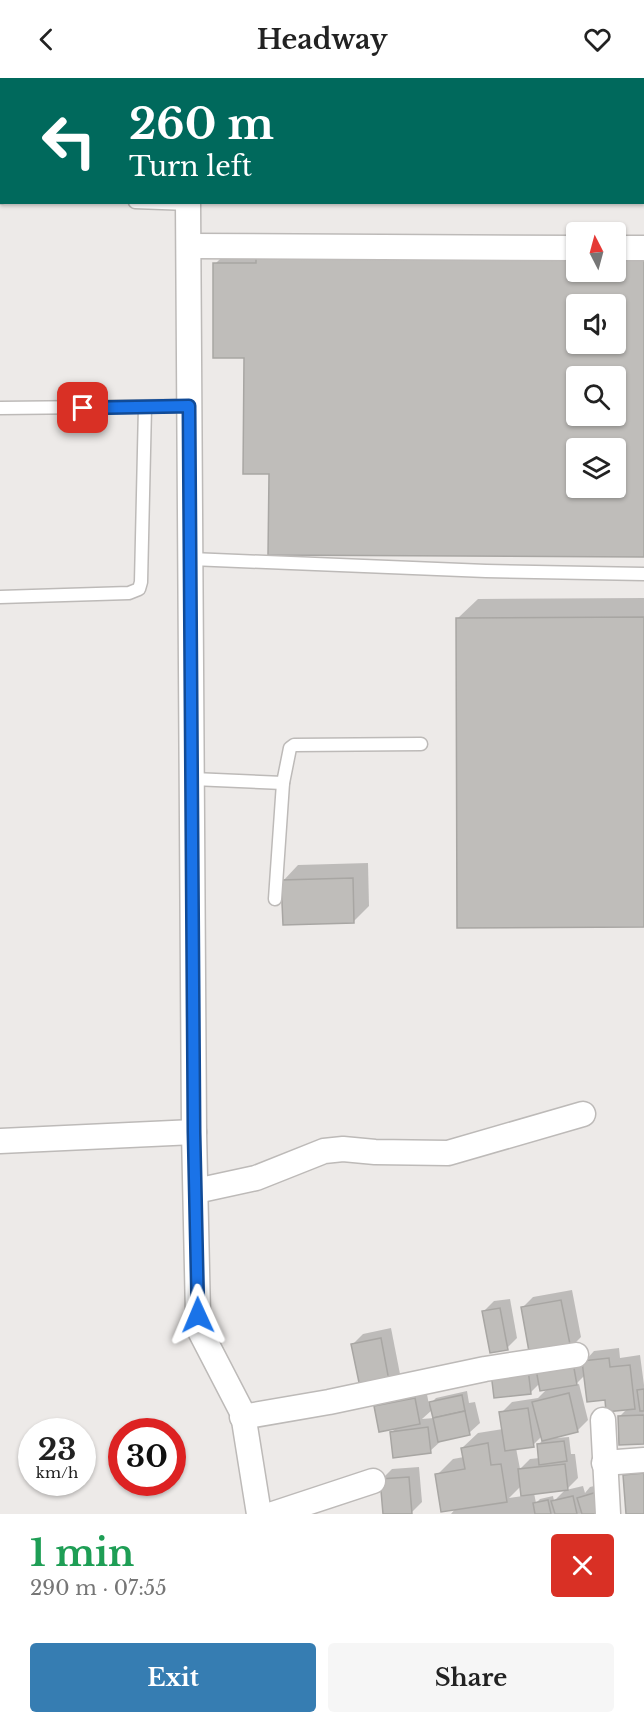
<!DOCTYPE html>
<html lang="en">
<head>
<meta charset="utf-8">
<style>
	body { margin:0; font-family:"Libre Baskerville",serif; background:#f6f6f6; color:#222; height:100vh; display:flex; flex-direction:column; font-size:22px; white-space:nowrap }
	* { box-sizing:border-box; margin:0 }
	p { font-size:20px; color:#767676 }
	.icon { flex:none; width:33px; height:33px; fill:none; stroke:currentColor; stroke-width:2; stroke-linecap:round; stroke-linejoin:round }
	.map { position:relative; height:1436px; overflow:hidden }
	.sheet { display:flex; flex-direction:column; background:#fff; flex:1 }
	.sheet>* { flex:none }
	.top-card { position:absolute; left:0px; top:0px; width:645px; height:126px; box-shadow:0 2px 4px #0004; background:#00695c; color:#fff; overflow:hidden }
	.needle { width:39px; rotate:354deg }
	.fabs { position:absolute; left:566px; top:144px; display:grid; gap:12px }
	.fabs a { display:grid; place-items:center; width:60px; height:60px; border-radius:6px; background:#fff; box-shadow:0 2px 4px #0004; font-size:30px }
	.speed { position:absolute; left:18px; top:1340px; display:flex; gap:12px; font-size:30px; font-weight:700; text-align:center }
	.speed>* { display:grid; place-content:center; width:78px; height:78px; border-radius:50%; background:#fff; box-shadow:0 2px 4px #0004; line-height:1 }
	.speed small { font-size:15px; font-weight:400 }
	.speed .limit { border:9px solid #d22; background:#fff; color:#111 }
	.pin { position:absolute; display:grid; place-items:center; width:51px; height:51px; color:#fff; margin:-26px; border-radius:12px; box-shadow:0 3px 9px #0006 }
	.me { position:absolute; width:66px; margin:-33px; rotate:359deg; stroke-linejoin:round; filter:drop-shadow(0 0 4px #0008) }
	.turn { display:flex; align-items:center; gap:21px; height:126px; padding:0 30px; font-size:27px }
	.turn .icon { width:78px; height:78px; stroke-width:2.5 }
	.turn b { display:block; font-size:42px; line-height:51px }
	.round { display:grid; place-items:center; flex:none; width:63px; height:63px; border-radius:6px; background:#f6f6f6 }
	.head { display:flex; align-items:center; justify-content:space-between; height:102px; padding:0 30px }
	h1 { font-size:36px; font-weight:700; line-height:45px; color:#1e9e55 }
	.action { display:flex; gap:12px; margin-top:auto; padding:12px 30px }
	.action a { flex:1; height:69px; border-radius:6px; background:#367db2; color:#fff; font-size:24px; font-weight:700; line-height:69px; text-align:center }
	.action a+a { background:#f6f6f6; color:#222 }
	header { display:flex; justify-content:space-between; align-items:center; height:78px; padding:0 30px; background:#fff; font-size:27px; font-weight:700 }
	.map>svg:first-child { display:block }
	.shadow { fill:#0003; fill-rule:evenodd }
	.building { fill:#bfbdba; stroke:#a8a6a3; stroke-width:1.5; fill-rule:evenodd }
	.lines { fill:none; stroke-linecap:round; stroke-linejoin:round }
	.lane-casing { stroke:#bdbab8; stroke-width:15 }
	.street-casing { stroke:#bdbab8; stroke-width:27 }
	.lane { stroke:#fff; stroke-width:12 }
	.street { stroke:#fff; stroke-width:24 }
	.route-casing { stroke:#114b97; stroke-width:15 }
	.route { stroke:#1a73e8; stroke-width:10 }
</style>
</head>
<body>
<header><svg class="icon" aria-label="back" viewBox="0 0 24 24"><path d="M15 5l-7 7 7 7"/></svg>Headway<svg class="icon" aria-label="heart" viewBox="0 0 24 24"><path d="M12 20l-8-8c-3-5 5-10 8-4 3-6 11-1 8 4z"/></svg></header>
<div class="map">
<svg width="644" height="1436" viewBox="0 0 644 1436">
	<rect width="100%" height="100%" fill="#edeae8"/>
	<g class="shadow">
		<polygon points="401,0 644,0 644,103 644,2"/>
		<path d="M235 166 576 194H615L644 478 271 394 246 279 215 186ZM576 226H615V266H576ZM576 298H615V338H576ZM576 370H615V410H576Z"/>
		<polygon points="644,520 644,847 458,540 478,521"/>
		<polygon points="368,785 369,828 354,843 283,803 298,787"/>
		<path d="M572 1212 581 1259 568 1272 585 1283 594 1273 619 1270 620 1280 640 1277 644 1307V1365L620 1338 628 1330 607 1320 585 1297 575 1307 579 1306 588 1342 577 1353 556 1358V1360L569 1359 571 1376H575L578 1400 566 1412 583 1408 585 1415 590 1409 607 1405 616 1436H451L456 1430 437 1397 453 1381 464 1379 462 1370 478 1355 503 1351 501 1335 512 1324 538 1320 548 1310 540 1305 530 1315 495 1319 538 1281 522 1230 533 1219ZM542 1358 543 1362 538 1367 540 1380 530 1381 520 1391 516 1370 533 1367ZM522 1407 523 1418 509 1420ZM566 1411 554 1423 553 1418 540 1421 536 1425 534 1415Z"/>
		<polygon points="510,1221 517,1260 507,1270 483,1234 494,1223"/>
		<polygon points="391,1250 400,1296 389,1307 353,1266 363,1256"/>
		<path d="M426 1311 429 1327 436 1320 467 1313 469 1325 475 1324 480 1345 469 1355 441 1363 430 1373 391 1355 397 1349 375 1328 386 1318ZM432 1332 434 1340 422 1341Z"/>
		<polygon points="635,1386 644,1386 644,1436 625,1397"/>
		<polygon points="419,1389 422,1424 411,1435 382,1401 392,1391"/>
	</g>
	<g class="building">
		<rect x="399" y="0" width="155" height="2"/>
		<polygon points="562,0 644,0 644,104 644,2"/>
		<path d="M256 179 576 180V194H615V181H644V479L268 477 269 396H243L244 280H213V185H256ZM576 226H615V266H576ZM576 298H615V338H576ZM576 370H615V410H576Z"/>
		<polygon points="644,539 644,849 457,850 456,540"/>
		<polygon points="353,800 354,845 283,847 281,802"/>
		<polygon points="561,1222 571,1271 530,1279 521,1229"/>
		<polygon points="500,1230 508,1272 490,1275 482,1233"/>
		<polygon points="381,1260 390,1308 361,1314 351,1266"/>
		<polygon points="572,1279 577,1307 540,1313 535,1286"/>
		<polygon points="609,1280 610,1289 630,1287 635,1331 606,1334 605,1322 587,1324 582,1283"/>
		<polygon points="528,1291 531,1316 494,1320 491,1295"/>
		<polygon points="644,1311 644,1333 640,1333 637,1312"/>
		<polygon points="569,1315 578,1354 542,1363 532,1324"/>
		<polygon points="462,1317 465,1333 433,1340 429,1324"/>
		<polygon points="415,1320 420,1346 379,1354 374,1328"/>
		<polygon points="528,1330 534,1369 505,1373 499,1334"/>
		<polygon points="465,1333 470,1357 438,1364 433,1340"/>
		<polygon points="644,1337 644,1366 619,1367 618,1338"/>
		<polygon points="428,1349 431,1375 393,1380 390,1354"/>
		<polygon points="564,1363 567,1383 539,1387 537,1366"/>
		<polygon points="488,1365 491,1387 501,1386 507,1424 441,1434 435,1396 465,1391 461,1370"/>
		<polygon points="565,1386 568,1412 521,1418 518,1391"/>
		<polygon points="644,1395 644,1436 626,1436 623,1397"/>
		<polygon points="409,1399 412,1436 383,1436 380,1401"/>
		<polygon points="597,1414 603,1436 582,1436 577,1420"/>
		<polygon points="573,1418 577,1436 555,1436 551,1423"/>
		<polygon points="548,1422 551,1436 535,1436 533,1425"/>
	</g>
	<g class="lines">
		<g class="lane-casing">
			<g id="lane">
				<polyline points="0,119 2,119"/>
				<polyline points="135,124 189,126"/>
				<polyline points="0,330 189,328"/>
				<polyline points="191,481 486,493 644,496"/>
				<polyline points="0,519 129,515 139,511 141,504 145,329"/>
				<polyline points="193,701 283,705"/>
				<polyline points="275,821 283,705 290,670 294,667 421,666"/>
			</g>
		</g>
		<g class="street-casing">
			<g id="street">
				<polyline points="188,0 188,2"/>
				<polyline points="188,124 194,1054 198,1237 200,1253 243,1336 259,1436"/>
				<polyline points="189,168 576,170"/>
				<polyline points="615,170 644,170"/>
				<polyline points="0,1063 194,1054"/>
				<polyline points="196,1113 256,1100 324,1073 343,1071 375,1074 448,1075 583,1036"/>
				<polyline points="242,1339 329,1324 485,1291 576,1277"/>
				<polyline points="603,1342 608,1436"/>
				<polyline points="604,1385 644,1382"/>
				<polyline points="273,1436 373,1403"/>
			</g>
		</g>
		<use href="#lane" class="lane"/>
		<use href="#street" class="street"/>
	</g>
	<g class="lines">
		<g class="route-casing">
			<polyline id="route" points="83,330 189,328 194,1054 198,1237"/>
		</g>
		<use href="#route" class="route"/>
	</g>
</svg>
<div class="fabs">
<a><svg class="needle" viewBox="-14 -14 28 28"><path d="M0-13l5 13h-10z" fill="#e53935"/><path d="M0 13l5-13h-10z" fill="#767676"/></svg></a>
<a><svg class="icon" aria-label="sound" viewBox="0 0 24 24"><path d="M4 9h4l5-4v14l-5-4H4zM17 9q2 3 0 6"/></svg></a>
<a><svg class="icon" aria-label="search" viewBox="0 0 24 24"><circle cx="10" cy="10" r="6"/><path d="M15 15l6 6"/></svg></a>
<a><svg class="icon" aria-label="layers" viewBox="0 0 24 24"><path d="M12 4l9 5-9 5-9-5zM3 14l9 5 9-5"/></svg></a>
</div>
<div class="speed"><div>23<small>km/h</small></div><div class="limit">30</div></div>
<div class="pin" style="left:83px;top:330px;background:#d93025"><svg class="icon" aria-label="arrive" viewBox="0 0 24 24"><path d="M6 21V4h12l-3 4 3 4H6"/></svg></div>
<svg class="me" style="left:198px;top:1237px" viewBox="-20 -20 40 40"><path d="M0-17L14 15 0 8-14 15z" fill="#1a73e8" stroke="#fff" stroke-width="4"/></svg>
<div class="top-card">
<div class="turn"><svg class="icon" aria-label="left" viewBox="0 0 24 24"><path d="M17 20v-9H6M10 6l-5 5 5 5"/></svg><div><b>260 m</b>Turn left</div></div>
</div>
</div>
<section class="sheet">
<div class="head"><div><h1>1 min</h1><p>290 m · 07:55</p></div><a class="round" style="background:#d93025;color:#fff"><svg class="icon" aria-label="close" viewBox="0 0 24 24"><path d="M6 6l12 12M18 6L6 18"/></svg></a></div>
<div class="action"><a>Exit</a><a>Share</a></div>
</section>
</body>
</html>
